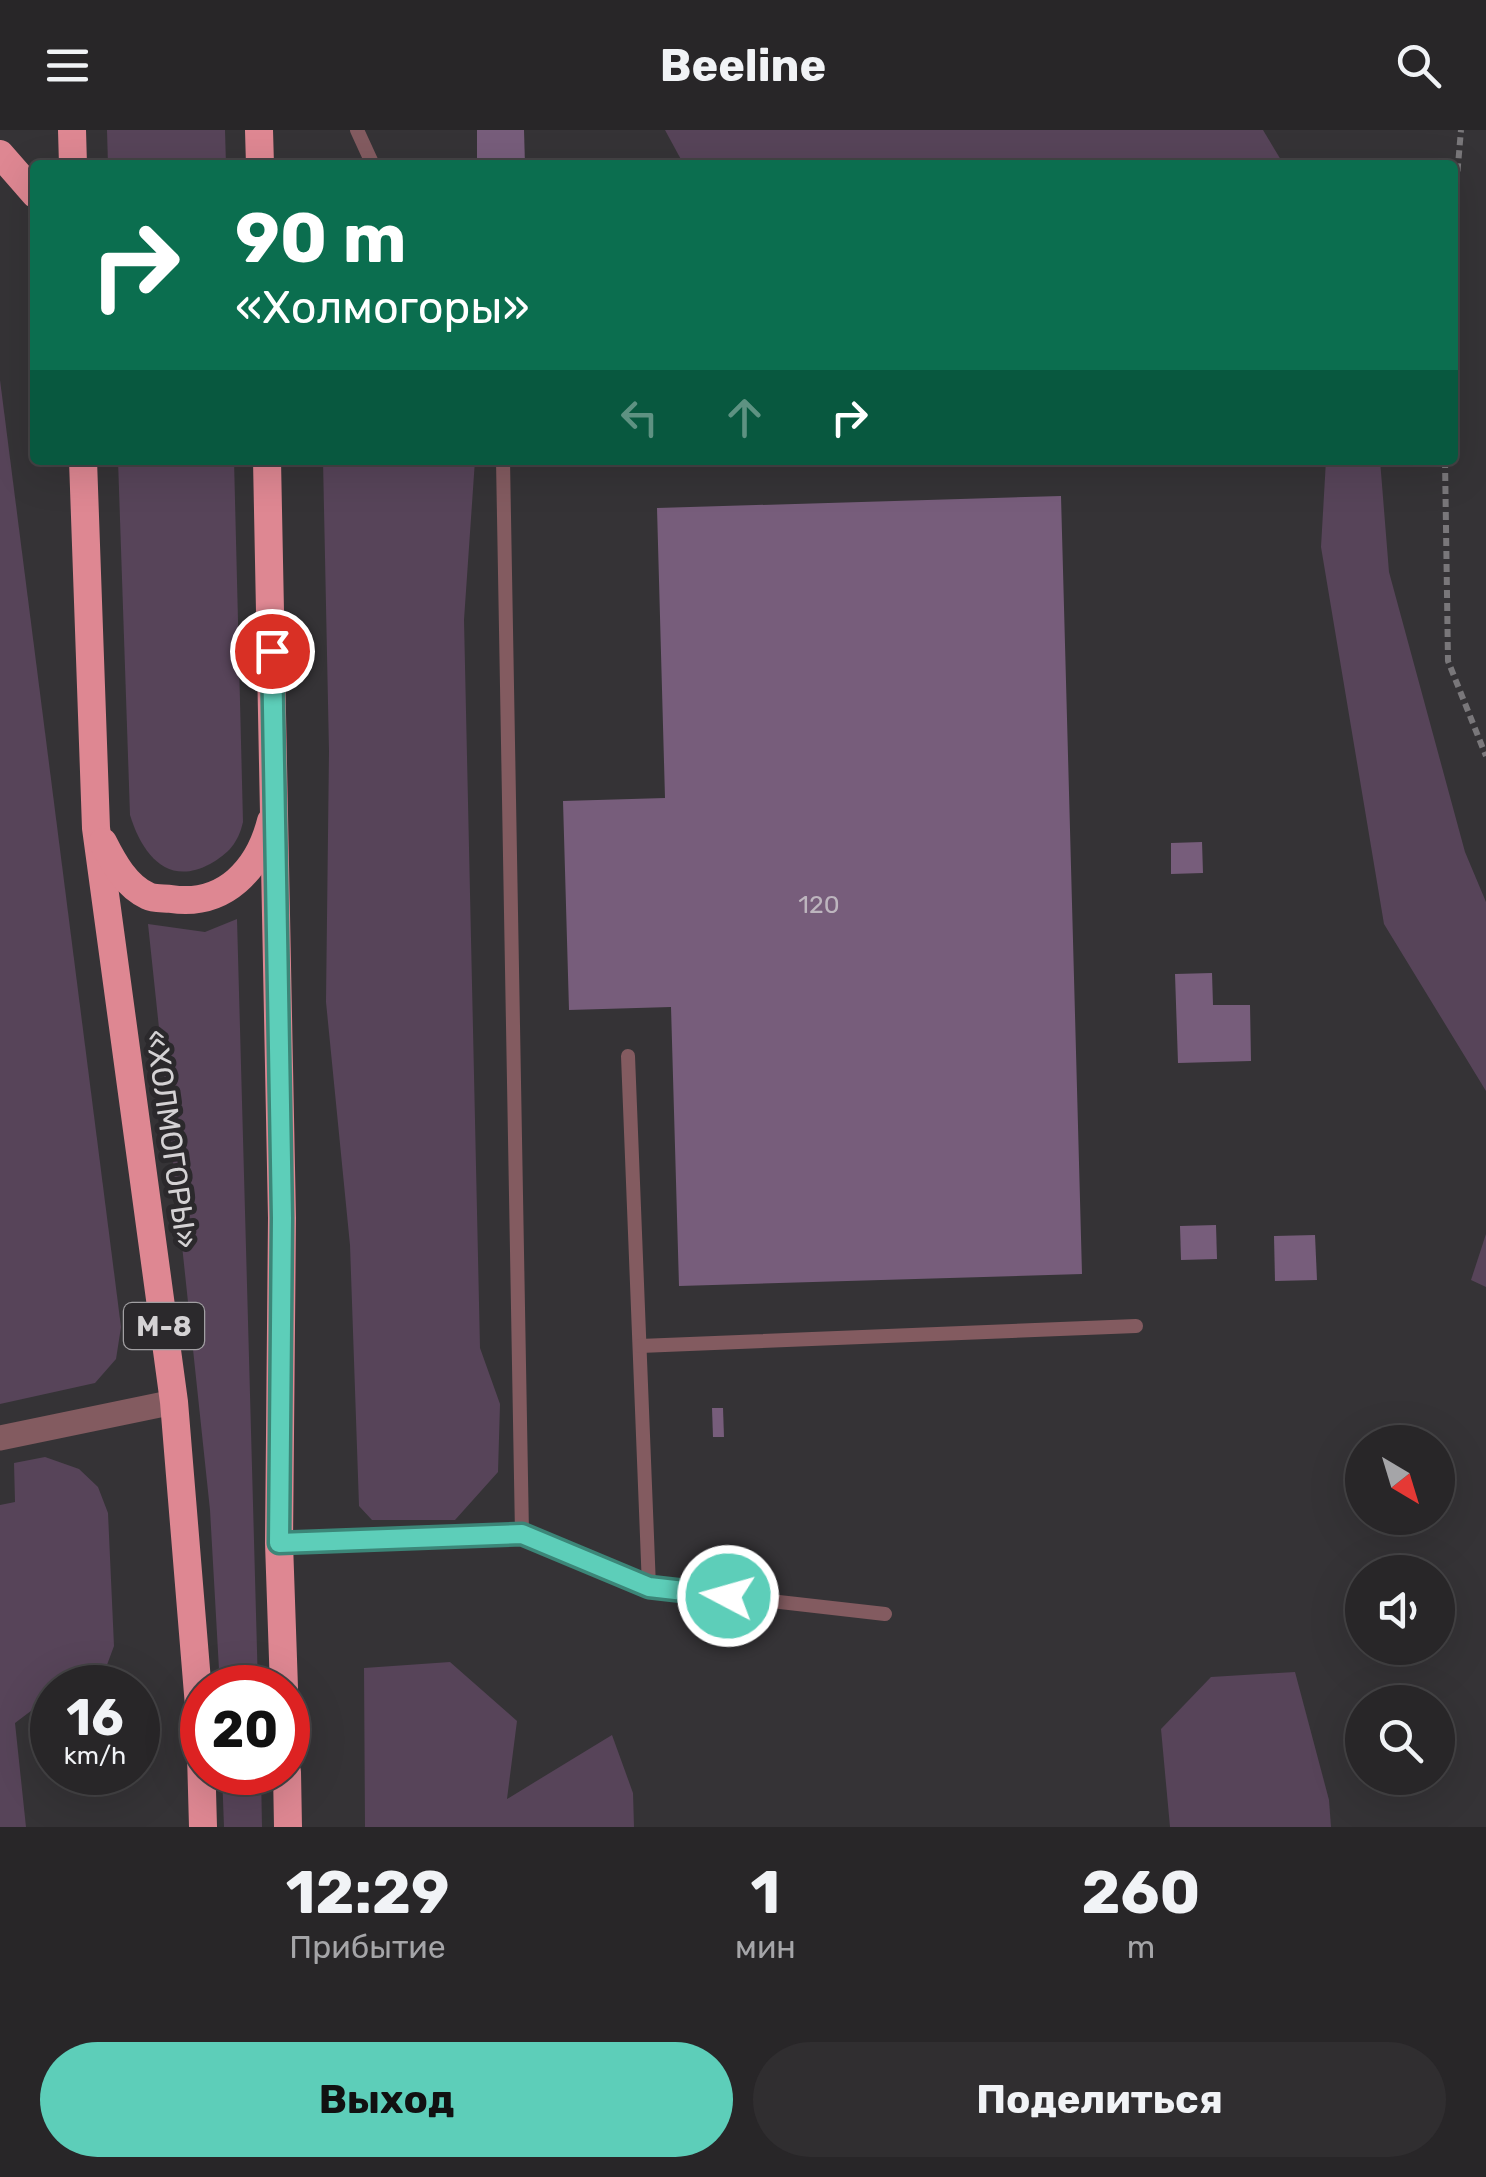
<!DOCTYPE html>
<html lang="ru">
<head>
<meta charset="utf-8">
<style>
	body { margin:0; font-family:Rubik,sans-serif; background:#302e30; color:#f1f3f6; height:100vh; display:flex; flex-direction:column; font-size:38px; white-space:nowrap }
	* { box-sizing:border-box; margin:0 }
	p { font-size:32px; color:#a5a5a8 }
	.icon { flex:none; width:55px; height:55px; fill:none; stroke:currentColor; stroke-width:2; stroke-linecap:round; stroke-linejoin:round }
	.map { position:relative; height:1697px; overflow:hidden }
	.panel { display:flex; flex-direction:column; background:#282628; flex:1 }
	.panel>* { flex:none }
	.top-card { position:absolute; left:30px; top:30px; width:1428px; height:305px; border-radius:10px; box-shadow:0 10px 40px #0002,0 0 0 2px #444345; background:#0b6e4f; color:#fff; overflow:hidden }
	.needle { width:65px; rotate:142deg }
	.buttons { position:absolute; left:1345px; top:1295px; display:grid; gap:20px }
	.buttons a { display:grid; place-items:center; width:110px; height:110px; border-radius:50%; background:#282628; box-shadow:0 10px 40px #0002,0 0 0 2px #444345; font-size:50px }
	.speed { position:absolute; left:30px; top:1535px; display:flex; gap:20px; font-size:50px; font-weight:700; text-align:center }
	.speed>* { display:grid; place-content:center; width:130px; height:130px; border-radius:50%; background:#282628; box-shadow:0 10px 40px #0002,0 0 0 2px #444345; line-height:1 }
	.speed small { font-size:25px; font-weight:400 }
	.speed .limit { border:15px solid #d22; background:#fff; color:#111 }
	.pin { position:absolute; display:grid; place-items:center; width:85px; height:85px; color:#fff; margin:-42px; border:5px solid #fff; border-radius:50%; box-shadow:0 2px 10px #0007 }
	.me { position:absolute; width:110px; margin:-55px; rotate:276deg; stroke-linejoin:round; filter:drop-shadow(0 0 8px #0008) }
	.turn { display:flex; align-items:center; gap:35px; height:210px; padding:0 40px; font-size:45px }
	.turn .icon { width:130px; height:130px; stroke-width:2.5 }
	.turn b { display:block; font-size:70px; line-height:85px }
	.lanes { display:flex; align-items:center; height:95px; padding:0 40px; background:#0003; justify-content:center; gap:50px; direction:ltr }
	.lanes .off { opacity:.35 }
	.eta { display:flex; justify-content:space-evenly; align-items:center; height:170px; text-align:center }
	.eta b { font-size:60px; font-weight:700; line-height:70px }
	.button { display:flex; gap:20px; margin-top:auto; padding:20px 40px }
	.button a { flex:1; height:115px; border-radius:60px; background:#5dceb9; color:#111; font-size:40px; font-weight:700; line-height:115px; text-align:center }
	.button a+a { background:#302e30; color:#f1f3f6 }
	header { display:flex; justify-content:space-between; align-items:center; height:130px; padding:0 40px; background:#282628; font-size:45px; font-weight:700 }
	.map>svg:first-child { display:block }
	.green { fill:#574459 }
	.building { fill:#775d7b }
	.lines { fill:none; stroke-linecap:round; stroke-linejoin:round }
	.path { stroke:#79777a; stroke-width:6; stroke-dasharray:8 5; stroke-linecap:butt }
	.service { stroke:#835b60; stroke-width:14 }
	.minor { stroke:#835b60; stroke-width:25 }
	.trunk { stroke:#de8792; stroke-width:28 }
	.route-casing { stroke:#3c8678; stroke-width:25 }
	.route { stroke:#5dceb9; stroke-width:18 }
	.labels { text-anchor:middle; stroke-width:10; stroke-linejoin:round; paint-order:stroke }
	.number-label { font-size:25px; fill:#bdb5be }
	.shield { fill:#2b292c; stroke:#a19fa2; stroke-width:2.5 }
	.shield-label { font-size:28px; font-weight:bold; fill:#d4d2d4 }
	.street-label { font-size:30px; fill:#d4d2d4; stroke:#2b292c }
</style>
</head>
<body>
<header><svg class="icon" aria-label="menu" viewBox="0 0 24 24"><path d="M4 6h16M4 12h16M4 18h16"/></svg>Beeline<svg class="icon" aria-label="search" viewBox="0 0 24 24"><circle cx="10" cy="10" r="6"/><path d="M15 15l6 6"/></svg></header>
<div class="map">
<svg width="1486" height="1697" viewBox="0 0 1486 1697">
	<rect width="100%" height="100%" fill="#353336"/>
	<g class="green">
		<polygon points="107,0 225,0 226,35 108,35"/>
		<polygon points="665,0 1263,0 1284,35 684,35"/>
		<polygon points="0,250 121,1197 116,1229 95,1253 0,1274"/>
		<path d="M118 330H234L243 692C238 713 229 723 210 734 167 757 142 724 130 685Z"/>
		<polygon points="323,330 475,330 464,490 480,1218 500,1274 498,1342 455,1390 372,1390 359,1376 350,1115 326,872 329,621"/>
		<polygon points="1326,330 1380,330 1389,442 1465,722 1486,772 1486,961 1384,794 1321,417"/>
		<polygon points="237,789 258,1557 258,1558 220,1557 210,1380 148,794 205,802"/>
		<polygon points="1486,1104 1486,1157 1471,1150"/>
		<polygon points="45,1327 79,1339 98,1357 108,1383 114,1516 101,1551 104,1557 52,1558 52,1565 15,1593 26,1697 0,1697 0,1375 15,1372 14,1333"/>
		<polygon points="450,1532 517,1591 507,1669 612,1605 633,1663 634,1697 365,1697 364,1538"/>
		<polygon points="1295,1542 1329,1670 1331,1697 1170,1697 1161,1599 1211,1547"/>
		<polygon points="222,1643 261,1643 262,1697 224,1697"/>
	</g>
	<g class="building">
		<polygon points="477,0 524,0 525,35 477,35"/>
		<polygon points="1061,366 1082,1144 679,1156 671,877 569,880 563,671 665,668 657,378"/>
		<polygon points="1202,712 1203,743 1171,744 1171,713"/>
		<polygon points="1212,843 1213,875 1250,875 1251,931 1178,933 1175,844"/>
		<polygon points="1216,1095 1217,1129 1181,1130 1180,1096"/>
		<polygon points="1315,1105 1317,1150 1275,1151 1274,1106"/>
		<polygon points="712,1278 723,1278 724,1307 713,1307"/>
	</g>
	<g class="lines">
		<g class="path">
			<polyline points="1452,106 1461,0"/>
			<polyline points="1445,330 1448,531 1486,626"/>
		</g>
		<g class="service">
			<polyline points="357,0 373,35"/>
			<polyline points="770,330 829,330"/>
			<polyline points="628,926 649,1457"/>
			<polyline points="640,1216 1136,1196"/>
			<polyline points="522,1404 649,1457 885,1484"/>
			<polyline points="279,1413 522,1404 503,330"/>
		</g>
		<polyline class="minor" points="0,1308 174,1272"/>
		<g class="trunk">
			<polyline points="72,0 73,35"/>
			<polyline points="259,0 260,35"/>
			<polyline points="0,24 35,64"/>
			<polyline points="83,330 96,698 174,1272 200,1588 203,1697"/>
			<polyline points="267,330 282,1088 279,1413 284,1558"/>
			<path d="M103 712C113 732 126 756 148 766 154 769 165 768 171 769 225 777 259 739 271 691"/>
			<polyline points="287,1642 288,1697"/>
		</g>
	</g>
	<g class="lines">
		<g class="route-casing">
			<polyline id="route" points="272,521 282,1088 279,1413 522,1404 649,1457 728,1466"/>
		</g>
		<use href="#route" class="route"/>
	</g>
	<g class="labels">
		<g class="number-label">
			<text x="819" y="783">120</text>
		</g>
		<rect class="shield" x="124" y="1173" width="80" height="46" rx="8"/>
		<g class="shield-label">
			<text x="164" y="1206">М-8</text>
		</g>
		<g class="street-label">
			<text transform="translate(171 1009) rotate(82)" y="10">«ХОЛМОГОРЫ»</text>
		</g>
	</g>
</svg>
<div class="buttons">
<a><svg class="needle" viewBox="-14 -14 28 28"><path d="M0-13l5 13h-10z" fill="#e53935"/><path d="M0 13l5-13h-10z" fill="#a5a5a8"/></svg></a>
<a><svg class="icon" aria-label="sound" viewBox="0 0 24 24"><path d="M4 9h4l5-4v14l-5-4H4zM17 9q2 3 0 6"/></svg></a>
<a><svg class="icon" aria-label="search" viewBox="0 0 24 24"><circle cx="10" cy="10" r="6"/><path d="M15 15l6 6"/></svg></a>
</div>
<div class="speed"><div>16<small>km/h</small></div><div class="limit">20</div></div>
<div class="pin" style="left:272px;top:521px;background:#d93025"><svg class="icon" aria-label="arrive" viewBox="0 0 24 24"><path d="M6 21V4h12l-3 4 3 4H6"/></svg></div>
<svg class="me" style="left:728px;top:1466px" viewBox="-20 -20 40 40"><circle r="17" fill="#5dceb9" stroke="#fff" stroke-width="3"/><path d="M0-11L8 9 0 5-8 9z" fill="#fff"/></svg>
<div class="top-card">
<div class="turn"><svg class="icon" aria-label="right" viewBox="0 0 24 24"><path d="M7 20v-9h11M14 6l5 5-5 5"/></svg><div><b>90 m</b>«Холмогоры»</div></div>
<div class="lanes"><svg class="icon off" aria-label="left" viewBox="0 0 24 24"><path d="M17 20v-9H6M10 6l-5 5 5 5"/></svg><svg class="icon off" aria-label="ahead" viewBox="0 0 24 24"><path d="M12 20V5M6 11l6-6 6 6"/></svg><svg class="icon" aria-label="right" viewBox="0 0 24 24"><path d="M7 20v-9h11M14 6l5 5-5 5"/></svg></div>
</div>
</div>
<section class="panel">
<div class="eta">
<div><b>12:29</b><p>Прибытие</p></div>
<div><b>1</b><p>мин</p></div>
<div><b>260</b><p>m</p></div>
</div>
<div class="button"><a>Выход</a><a>Поделиться</a></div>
</section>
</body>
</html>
